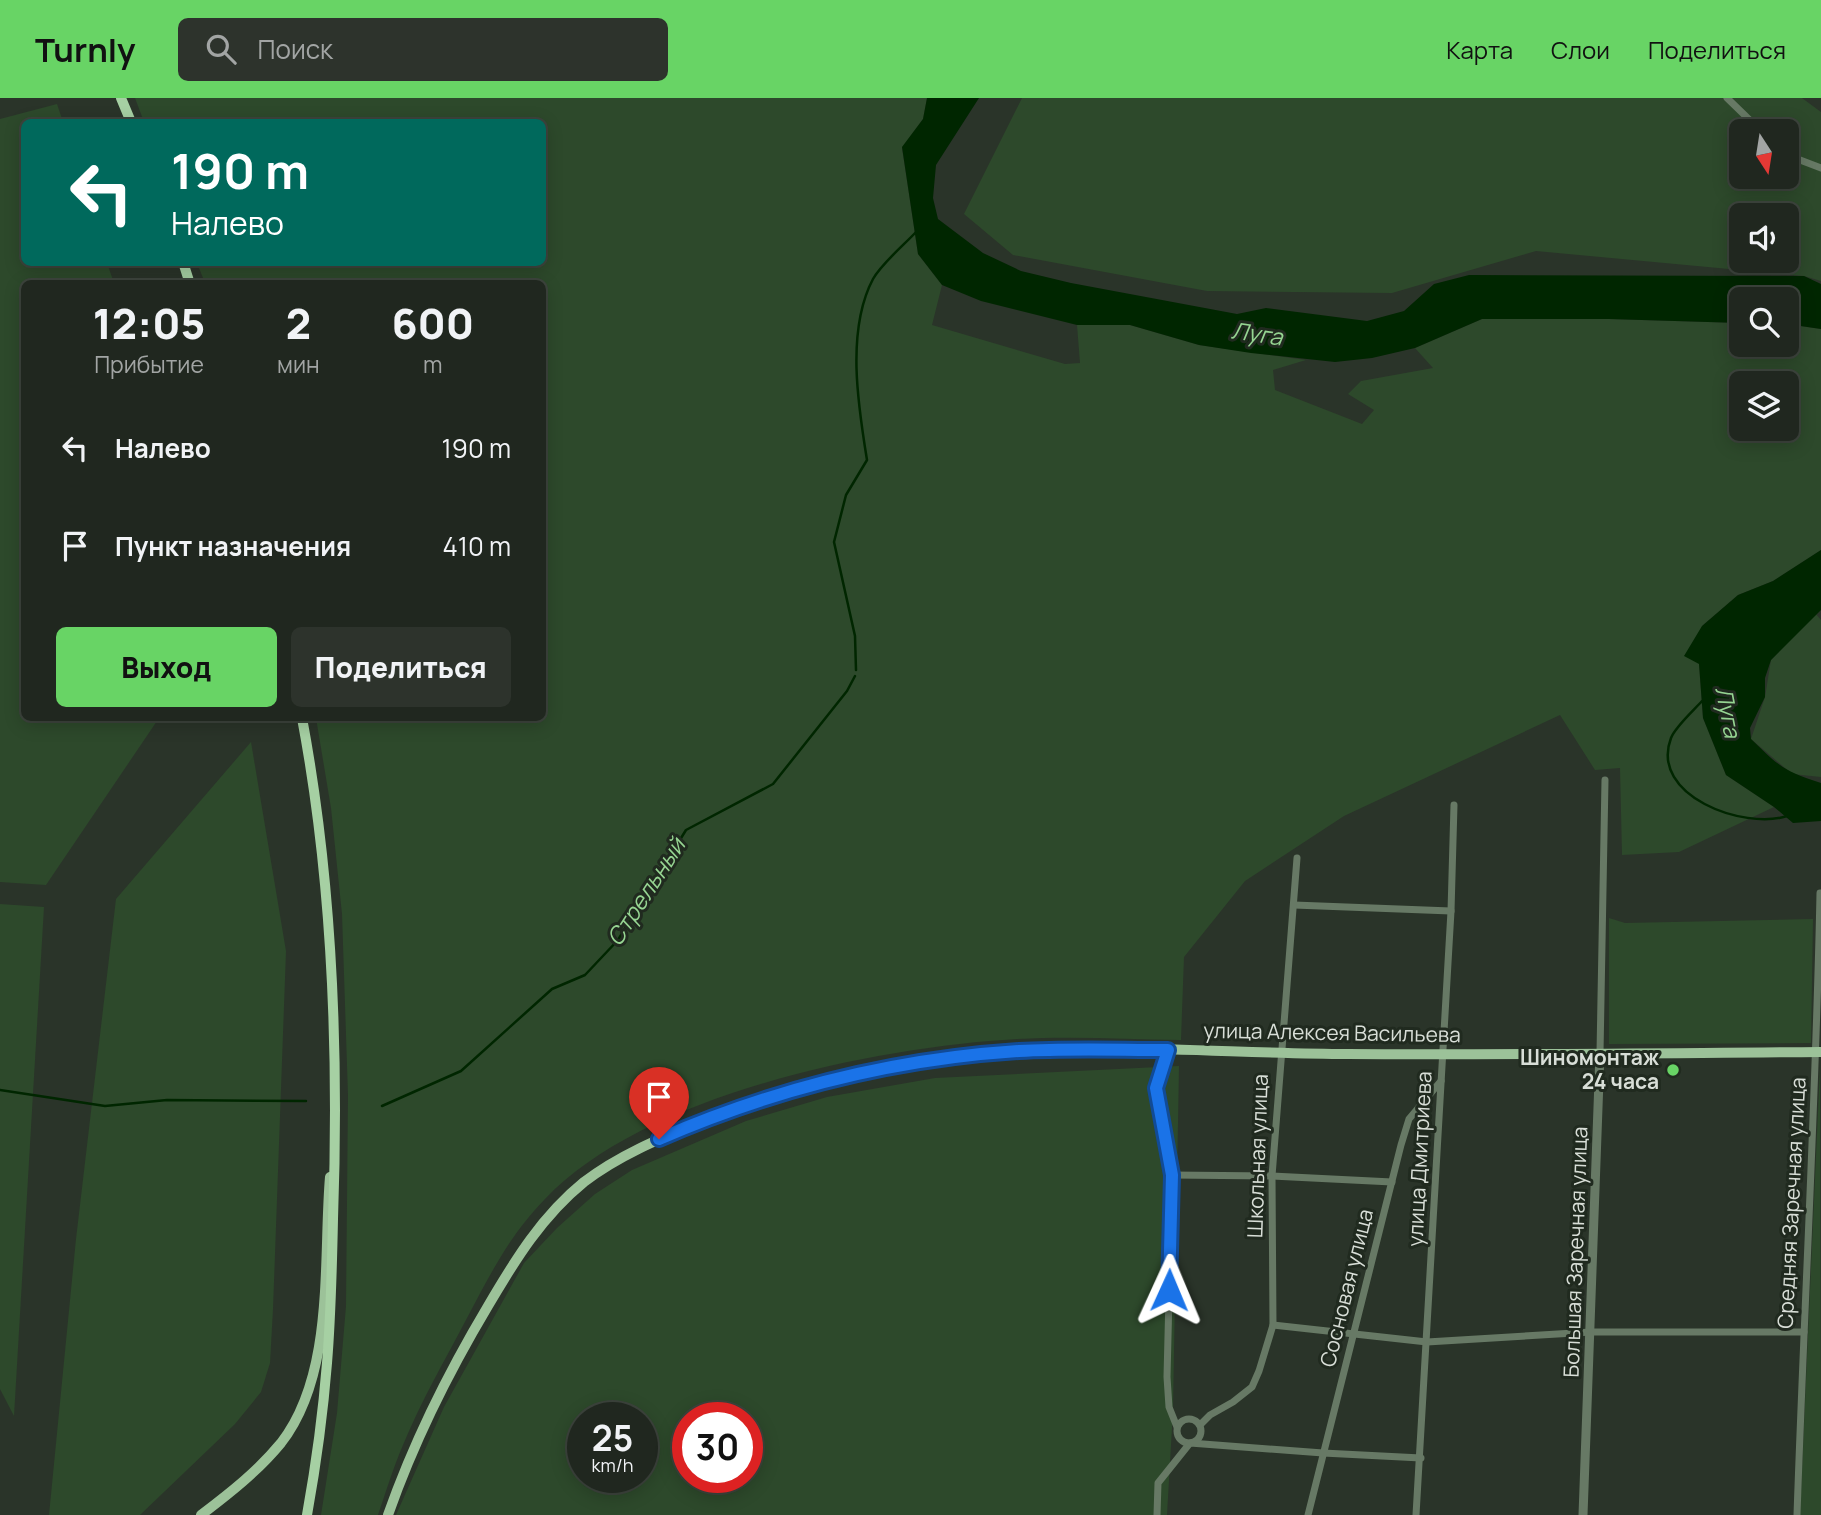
<!DOCTYPE html>
<html lang="ru">
<head>
<meta charset="utf-8">
<style>
	body { margin:0; font-family:Manrope,sans-serif; background:#2d332c; color:#f1f3f6; height:100vh; display:flex; flex-direction:column; font-size:26px; white-space:nowrap }
	* { box-sizing:border-box; margin:0 }
	p { font-size:23px; color:#a2a5a4 }
	.icon { flex:none; width:38px; height:38px; fill:none; stroke:currentColor; stroke-width:2; stroke-linecap:round; stroke-linejoin:round }
	.map { position:relative; flex:1; overflow:hidden }
	.panel { position:absolute; left:21px; top:182px; width:525px; height:441px; display:flex; flex-direction:column; background:#20271f; border-radius:10px; box-shadow:0 4px 18px #0003,0 0 0 2px #3d443d }
	.panel>* { flex:none }
	.guide { position:absolute; left:21px; top:21px; width:525px; height:147px; border-radius:10px; box-shadow:0 4px 18px #0003,0 0 0 2px #3d443d; background:#00695c; color:#fff; overflow:hidden }
	.needle { width:46px; rotate:168deg }
	.tools { position:absolute; left:1729px; top:21px; display:grid; gap:14px }
	.tools a { display:grid; place-items:center; width:70px; height:70px; border-radius:10px; background:#20271f; box-shadow:0 4px 18px #0003,0 0 0 2px #3d443d; font-size:35px }
	.speed { position:absolute; left:567px; top:1304px; display:flex; gap:14px; font-size:35px; font-weight:700; text-align:center }
	.speed>* { display:grid; place-content:center; width:91px; height:91px; border-radius:50%; background:#20271f; box-shadow:0 4px 18px #0003,0 0 0 2px #3d443d; line-height:1 }
	.speed small { font-size:18px; font-weight:400 }
	.speed .limit { border:10px solid #d22; background:#fff; color:#111 }
	.pin { position:absolute; display:grid; place-items:center; width:60px; height:60px; color:#fff; margin:-72px -30px; border-radius:50% 50% 50% 0; rotate:-45deg; box-shadow:0 0 7px #0007 }
	.pin .icon { rotate:45deg }
	.me { position:absolute; width:77px; margin:-38px; rotate:1deg; stroke-linejoin:round; filter:drop-shadow(0 0 5px #0008) }
	.turn { display:flex; align-items:center; gap:24px; height:147px; padding:0 35px; font-size:32px }
	.turn .icon { width:91px; height:91px; stroke-width:2.5 }
	.turn b { display:block; font-size:49px; line-height:60px }
	.eta { display:flex; justify-content:space-evenly; align-items:center; height:119px; text-align:center }
	.eta b { font-size:42px; font-weight:800; line-height:49px }
	.cta { display:flex; gap:14px; margin-top:auto; padding:14px 35px }
	.cta a { flex:1; height:80px; border-radius:10px; background:#68d465; color:#111; font-size:28px; font-weight:800; line-height:80px; text-align:center }
	.cta a+a { background:#2d332c; color:#f1f3f6 }
	ul { padding:0; list-style:none }
	li { display:flex; align-items:center; gap:21px; height:98px; padding:0 35px }
	li div { flex:1 }
	li b { display:block; font-size:26px }
	li em { font-style:normal }
	header { display:flex; align-items:center; gap:42px; box-sizing:border-box; height:98px; padding:0 35px; background:#68d465; color:#111 }
	header strong { font-size:33px }
	nav { display:flex; gap:38px; margin-inline-start:auto; font-size:24px }
	.search { width:490px; height:63px; background:#2d332c; display:flex; align-items:center; gap:18px; box-sizing:border-box; padding:0 24px; border-radius:10px; color:#a2a5a4; font-size:26px }
	.map>svg:first-child { display:block }
	.green { fill:#2d492b; fill-rule:evenodd }
	.water { fill:#002600 }
	.lines { fill:none; stroke-linecap:round; stroke-linejoin:round }
	.stream { stroke:#002600; stroke-width:2.5 }
	.minor { stroke:#677965; stroke-width:7 }
	.tertiary { stroke:#677965; stroke-width:9 }
	.primary { stroke:#9cc299; stroke-width:10 }
	.trunk { stroke:#a6d0a3; stroke-width:10 }
	.route-casing { stroke:#114b97; stroke-width:18 }
	.route { stroke:#1a73e8; stroke-width:12 }
	.poi-dot { fill:#68d465; stroke:#202a1f; stroke-width:2.5 }
	.labels { text-anchor:middle; stroke-width:6; stroke-linejoin:round; paint-order:stroke }
	.street-label { font-size:21px; fill:#d8ded7; stroke:#202a1f }
	.poi-label { font-size:21px; font-weight:bold; fill:#d8ded7; stroke:#202a1f; text-anchor:end }
	.water-label { font-size:23px; font-style:italic; fill:#96d592; stroke:#202a1f }
</style>
</head>
<body>
<header>
<strong>Turnly</strong>
<div class="search"><svg class="icon" aria-label="search" viewBox="0 0 24 24"><circle cx="10" cy="10" r="6"/><path d="M15 15l6 6"/></svg>Поиск</div>
<nav><a>Карта</a><a>Слои</a><a>Поделиться</a></nav>
</header>
<div class="map">
<svg width="1821" height="1417" viewBox="0 0 1821 1417">
	<rect width="100%" height="100%" fill="#2a3429"/>
	<g class="green">
		<path d="M135 0H927L923 21 902 50 918 156 942 187 932 227 1065 266 1080 265 1077 227H1130L1199 247 1306 262 1273 272 1275 292 1362 326 1374 312 1348 296 1361 283 1433 270 1415 250 1482 221H1609L1741 225V247H1787V226L1821 231V452L1773 483 1738 497 1702 528 1699 566 1703 620 1726 677 1774 709 1679 754 1622 757 1620 670 1595 672 1560 617 1344 718 1245 783 1184 859 1181 942C1126 941 1071 938 1017 941 876 949 645 996 545 1101 509 1138 491 1175 467 1220 445 1262 421 1303 403 1347 393 1370 386 1394 378 1417H321L337 1315 346 1208 348 997 342 816 331 710 316 620H542V186L205 185 197 165 542 164V24H144ZM1741 285H1787V331H1741Z"/>
		<path d="M1022 0H1802L1821 14V183L1804 178 1536 153 1392 195 1207 193 1013 157 964 116ZM1741 33H1787V79H1741ZM1741 117H1787V163H1741Z"/>
		<polygon points="57,6 63,24 24,24 24,164 107,165 114,185 24,186 24,620 159,620 46,787 0,784 0,21"/>
		<polygon points="1815,515 1821,522 1821,679 1792,676 1751,641 1765,599 1771,562"/>
		<polygon points="251,644 286,853 273,1211 270,1265 261,1294 235,1326 140,1417 49,1417 76,1141 116,801"/>
		<polygon points="0,806 44,809 14,1318 0,1291"/>
		<polygon points="1609,820 1625,825 1813,821 1811,945 1609,946"/>
		<path d="M1179 968 1173 1312 1167 1417H396L444 1309 524 1165 557 1130 595 1096 632 1072 746 1023 827 999 935 980ZM583 1320H642V1379H583ZM688 1320H747V1379H688Z"/>
		<polygon points="1820,969 1821,1417 1800,1417"/>
	</g>
	<g class="water">
		<polygon points="927,0 979,0 936,67 933,100 938,121 983,155 1021,173 1071,185 1237,216 1266,210 1367,223 1404,213 1434,186 1469,177 1804,178 1821,186 1821,231 1787,226 1787,201 1741,201 1741,225 1609,221 1482,221 1415,250 1372,260 1335,264 1251,255 1199,247 1130,227 1077,227 981,203 942,187 918,156 902,49 923,21"/>
		<path d="M1821 452V512L1771 562 1765 580V599L1750 630 1751 641C1778 667 1784 674 1821 685V723L1793 725 1774 709 1726 677 1703 620 1699 566 1684 558 1702 528 1738 497 1773 483Z"/>
	</g>
	<g class="lines">
		<g class="stream">
			<path d="M856 572 855 538 834 444 846 397 867 362C858 307 846 232 873 181 882 165 904 147 917 133"/>
			<path d="M1702 603C1694 612 1675 629 1671 640 1649 698 1744 732 1787 718"/>
			<polyline points="0,992 105,1008 167,1002 306,1003"/>
			<polyline points="382,1008 461,973 552,891 585,877 618,842 686,732 773,686 847,593 855,578"/>
		</g>
		<g class="minor">
			<polyline points="1727,0 1761,33"/>
			<polyline points="1787,57 1821,70"/>
			<polyline points="1294,807 1451,813"/>
			<polyline points="1168,952 1156,990 1161,1029 1172,1077 1167,1279 1169,1309 1177,1329"/>
			<polyline points="1600,955 1605,682"/>
			<polyline points="1172,1077 1272,1078 1392,1084"/>
			<polyline points="1273,1227 1427,1244 1591,1234 1804,1234"/>
			<circle cx="1189" cy="1333" r="12"/>
			<polyline points="1200,1327 1210,1317 1233,1304 1252,1289 1259,1273 1273,1227 1272,1078 1297,760"/>
			<polyline points="1157,1417 1158,1385 1190,1345 1323,1355 1421,1360"/>
			<polyline points="1308,1417 1401,1047 1409,1021 1441,983"/>
			<polyline points="1416,1417 1451,813 1454,707"/>
			<path d="M1797 1417C1804 1210 1816 1002 1820 795"/>
		</g>
		<polyline class="tertiary" points="1583,1417 1600,955"/>
		<g class="primary">
			<path d="M201 1417C230 1395 258 1373 281 1345 335 1276 323 1162 330 1079"/>
			<path d="M388 1417C414 1343 448 1275 488 1208 515 1162 542 1118 584 1084 619 1057 661 1040 702 1023 801 982 909 962 1016 954 1126 945 1238 956 1348 956 1506 957 1663 955 1821 954"/>
		</g>
		<g class="trunk">
			<polyline points="121,0 131,24"/>
			<polyline points="183,164 190,186"/>
			<path d="M302 620C333 785 339 953 333 1121 332 1169 331 1217 327 1265 323 1316 316 1367 307 1417"/>
		</g>
	</g>
	<g class="lines">
		<g class="route-casing">
			<path id="route" d="M659 1041C774 991 894 961 1019 953 1068 950 1118 952 1168 952L1156 990 1172 1077 1169 1192"/>
		</g>
		<use href="#route" class="route"/>
	</g>
	<circle class="poi-dot" cx="1673" cy="972" r="7"/>
	<g class="labels">
		<g class="street-label">
			<text transform="translate(1332 935) rotate(1)" y="7">улица Алексея Васильева</text>
			<text transform="translate(1258 1058) rotate(-88)" y="7">Школьная улица</text>
			<text transform="translate(1420 1061) rotate(-87)" y="7">улица Дмитриева</text>
			<text transform="translate(1792 1105) rotate(-87)" y="7">Средняя Заречная улица</text>
			<text transform="translate(1576 1154) rotate(-88)" y="7">Большая Заречная улица</text>
			<text transform="translate(1347 1190) rotate(-76)" y="7">Сосновая улица</text>
		</g>
		<g class="poi-label">
			<text x="1659" y="967">Шиномонтаж<tspan x="1659" dy="24">24 часа</tspan></text>
		</g>
		<g class="water-label">
			<text transform="translate(1257 236) rotate(8)" y="8">Луга</text>
			<text transform="translate(1728 614) rotate(79)" y="8">Луга</text>
			<text transform="translate(646 794) rotate(-57)" y="8">Стрельный</text>
		</g>
	</g>
</svg>
<div class="tools">
<a><svg class="needle" viewBox="-14 -14 28 28"><path d="M0-13l5 13h-10z" fill="#e53935"/><path d="M0 13l5-13h-10z" fill="#a2a5a4"/></svg></a>
<a><svg class="icon" aria-label="sound" viewBox="0 0 24 24"><path d="M4 9h4l5-4v14l-5-4H4zM17 9q2 3 0 6"/></svg></a>
<a><svg class="icon" aria-label="search" viewBox="0 0 24 24"><circle cx="10" cy="10" r="6"/><path d="M15 15l6 6"/></svg></a>
<a><svg class="icon" aria-label="layers" viewBox="0 0 24 24"><path d="M12 4l9 5-9 5-9-5zM3 14l9 5 9-5"/></svg></a>
</div>
<div class="speed"><div>25<small>km/h</small></div><div class="limit">30</div></div>
<div class="pin" style="left:659px;top:1041px;background:#d93025"><svg class="icon" aria-label="arrive" viewBox="0 0 24 24"><path d="M6 21V4h12l-3 4 3 4H6"/></svg></div>
<svg class="me" style="left:1169px;top:1192px" viewBox="-20 -20 40 40"><path d="M0-17L14 15 0 8-14 15z" fill="#1a73e8" stroke="#fff" stroke-width="4"/></svg>
<div class="guide">
<div class="turn"><svg class="icon" aria-label="left" viewBox="0 0 24 24"><path d="M17 20v-9H6M10 6l-5 5 5 5"/></svg><div><b>190 m</b>Налево</div></div>
</div>
<section class="panel">
<div class="eta">
<div><b>12:05</b><p>Прибытие</p></div>
<div><b>2</b><p>мин</p></div>
<div><b>600</b><p>m</p></div>
</div>
<ul>
<li><svg class="icon" aria-label="left" viewBox="0 0 24 24"><path d="M17 20v-9H6M10 6l-5 5 5 5"/></svg><div><b>Налево</b></div><em>190 m</em></li>
<li><svg class="icon" aria-label="arrive" viewBox="0 0 24 24"><path d="M6 21V4h12l-3 4 3 4H6"/></svg><div><b>Пункт назначения</b></div><em>410 m</em></li>
</ul>
<div class="cta"><a>Выход</a><a>Поделиться</a></div>
</section>
</div>
</body>
</html>
